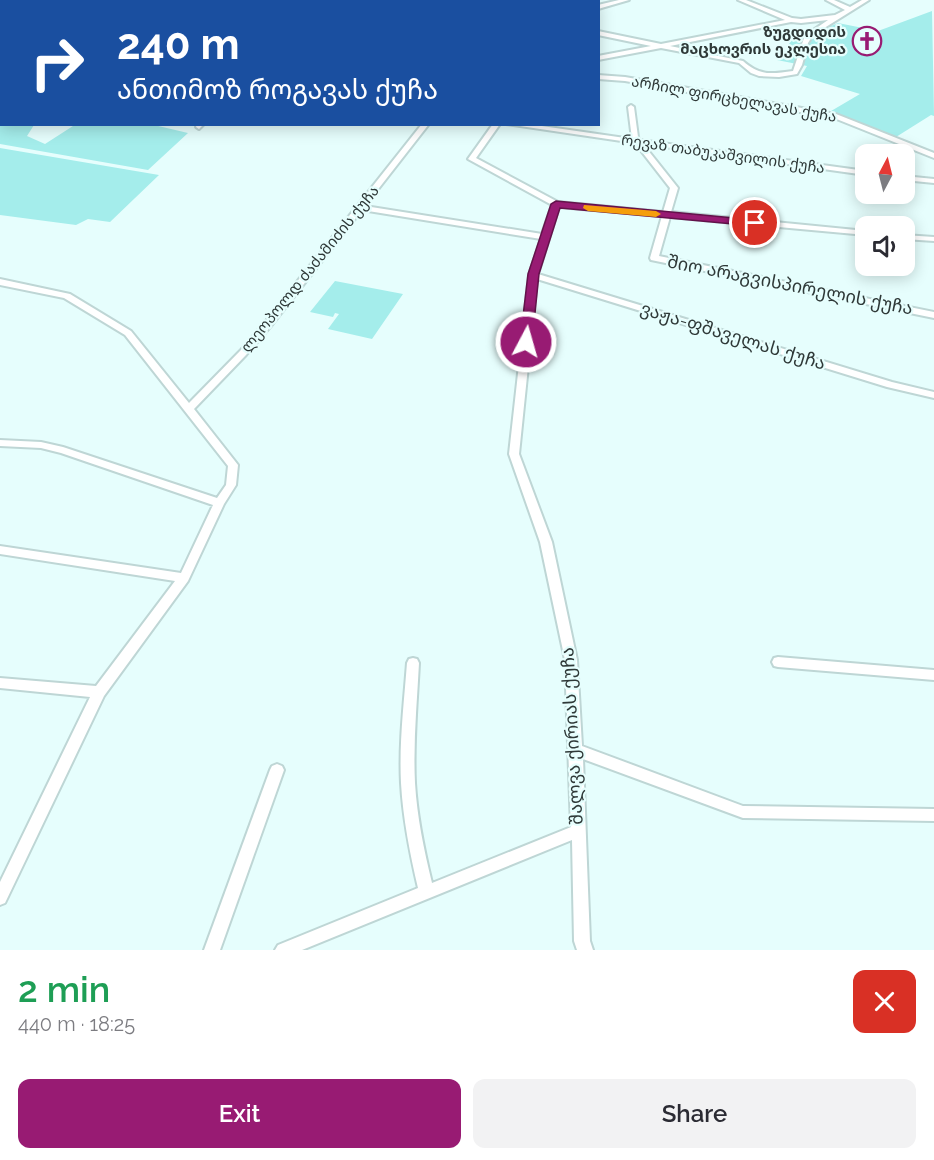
<!DOCTYPE html>
<html lang="en">
<head>
<meta charset="utf-8">
<style>
	body { margin:0; font-family:Raleway,"Noto Sans Georgian",sans-serif; background:#f2f2f3; color:#2b2b33; height:100vh; display:flex; flex-direction:column; font-size:22px; white-space:nowrap }
	* { box-sizing:border-box; margin:0 }
	p { font-size:20px; color:#7c7c81 }
	.icon { flex:none; width:33px; height:33px; fill:none; stroke:currentColor; stroke-width:2; stroke-linecap:round; stroke-linejoin:round }
	.map { position:relative; height:950px; overflow:hidden }
	.drawer { display:flex; flex-direction:column; background:#fff; flex:1 }
	.drawer>* { flex:none }
	.hud { position:absolute; left:0px; top:0px; width:600px; height:126px; box-shadow:0 3px 15px #0003; background:#1a4fa0; color:#fff; overflow:hidden }
	.needle { width:39px; rotate:7deg }
	.controls { position:absolute; left:855px; top:144px; display:grid; gap:12px }
	.controls a { display:grid; place-items:center; width:60px; height:60px; border-radius:12px; background:#fff; box-shadow:0 3px 15px #0003; font-size:30px }
	.pin { position:absolute; display:grid; place-items:center; width:51px; height:51px; color:#fff; margin:-26px; border:3px solid #fff; border-radius:50%; box-shadow:0 2px 6px #0007 }
	.me { position:absolute; width:66px; margin:-33px; rotate:6deg; stroke-linejoin:round; filter:drop-shadow(0 0 4px #0008) }
	.turn { display:flex; align-items:center; gap:21px; height:126px; padding:0 18px; font-size:27px }
	.turn .icon { width:78px; height:78px; stroke-width:2.5 }
	.turn b { display:block; font-size:42px; line-height:51px }
	.round { display:grid; place-items:center; flex:none; width:63px; height:63px; border-radius:12px; background:#f2f2f3 }
	.headline { display:flex; align-items:center; justify-content:space-between; height:102px; padding:0 18px }
	h1 { font-size:36px; font-weight:600; line-height:45px; color:#1e9e55 }
	.cta { display:flex; gap:12px; margin-top:auto; padding:12px 18px }
	.cta a { flex:1; height:69px; border-radius:12px; background:#981b73; color:#fff; font-size:24px; font-weight:600; line-height:69px; text-align:center }
	.cta a+a { background:#f2f2f3; color:#2b2b33 }
	.map>svg:first-child { display:block }
	.green { fill:#a4edeb }
	.lines { fill:none; stroke-linecap:round; stroke-linejoin:round }
	.minor-casing { stroke:#bed6d5; stroke-width:4 }
	.minor { fill:#fff; fill-rule:evenodd }
	.route { fill:#981b73; stroke:#63124b; stroke-width:1.5 }
	.slow { fill:#f59e0b }
	.labels { text-anchor:middle; stroke-width:4.5; stroke-linejoin:round; paint-order:stroke }
	.far-poi-label { font-size:15px; font-weight:bold; fill:#2f3938; stroke:#e6fefd; text-anchor:end }
	.far-street-label { font-size:15px; fill:#2f3938; stroke:#e6fefd }
	.street-label { font-size:18px; fill:#2f3938; stroke:#e6fefd }
</style>
</head>
<body>
<div class="map">
<svg width="934" height="950" viewBox="0 0 934 950">
	<rect width="100%" height="100%" fill="#e6fefd"/>
	<g class="green">
		<polygon points="932,11 934,116 931,115 896,137 826,114 860,94 801,76 807,66 777,60 791,47 788,45 792,40 807,43 816,32 838,23 878,31"/>
		<polygon points="0,107 2,124 34,125 27,136 45,144 73,126 69,125 154,125 188,133 148,170 0,144"/>
		<polygon points="0,148 159,175 110,222 88,219 76,225 0,215"/>
		<polygon points="335,281 403,294 372,339 328,329 339,314 335,313 333,317 310,312"/>
	</g>
	<g class="lines">
		<g class="minor-casing">
			<g id="minor">
				<polygon points="79,0 85,0 78,2"/>
				<polygon points="160,0 166,0 159,2"/>
				<polygon points="231,0 237,0 230,2"/>
				<rect x="480" y="0" width="6" height="2"/>
				<polygon points="619,0 629,0 598,9 598,5"/>
				<path d="M738 0H746L792 18 801 19 835 15 845 10 826 0H834L850 7 862 0H869L813 35 808 43 802 65 797 74 779 77 759 76 751 73 739 63 661 48 598 60V56L651 46 598 35V31L661 44 785 20ZM828 20 809 33 804 38 793 71C771 74 760 76 743 61L670 46 791 22 801 23Z"/>
				<rect x="0" y="8" width="2" height="4"/>
				<polygon points="2,45 2,49 0,50 0,46"/>
				<polygon points="598,75 625,77 836,114 934,153 934,158 834,118 625,81 598,79"/>
				<path d="M631 105 634 107 638 137 640 140 866 171V175L643 144 678 188 671 212 866 231V235L670 217 659 256 934 312V318L651 260 650 258 662 216 559 207 538 274 892 382 934 392V398L887 387 537 279 519 454 552 542 577 660 582 746 743 806 934 809V821L743 818 583 759 590 941 593 950H577L574 941 572 840 302 950H275L278 945 418 888C410 854 403 819 401 783 399 743 404 703 407 663L409 659 413 658 417 659 419 663C417 703 413 743 415 783 417 817 424 850 432 883L571 827 565 660 540 542 509 454 529 275 541 239 362 210 271 326 246 355 194 409 238 465 236 485 224 504 188 581 104 696 5 903 0 905V882L90 697 0 688V678L96 686 175 581 0 554V546L181 573 213 505 61 453 41 448 0 446V440L41 442 63 447 217 498 226 485 228 466 125 335 64 298 0 285V279L70 294 131 331 189 403 240 351 265 322 422 124H429L365 206 542 234 552 205 468 159 493 124H500L476 158 558 202 663 212 670 188 635 143 506 124H528L632 139 628 107Z"/>
				<polygon points="197,124 204,124 199,129 196,127"/>
				<polygon points="904,176 934,179 934,183 904,180"/>
				<polygon points="904,235 934,237 934,241 904,239"/>
				<polygon points="778,657 934,670 934,680 778,667 774,666 772,662 774,658"/>
				<polygon points="277,764 282,766 284,770 220,950 204,950 270,770 272,766"/>
			</g>
		</g>
		<use href="#minor" class="minor"/>
	</g>
	<polygon class="route" points="556,201 755,220 760,223 755,226 560,208 539,274 532,342 526,345 520,342 528,274 551,204"/>
	<polygon class="slow" points="584,205 656,211 661,214 656,217 588,211 583,208"/>
	<defs>
		<g id="church-ring" transform="scale(1.5)"><circle r="9.5" fill="#e6fefd" stroke="#981b73" stroke-width="1.5"/><path d="M-1.2-6h2.4v3.5h3.3v2.4h-3.3V6h-2.4V-.1h-3.3v-2.4h3.3Z" fill="#981b73"/></g>
	</defs>
	<g fill-rule="evenodd">
		<use href="#church-ring" x="867" y="41"/>
	</g>
	<g class="labels">
		<g class="far-poi-label">
			<text x="846" y="37">ზუგდიდის<tspan x="846" dy="17">მაცხოვრის ეკლესია</tspan></text>
		</g>
		<g class="far-street-label">
			<text transform="translate(734 99) rotate(10)" y="5">არჩილ ფირცხელავას ქუჩა</text>
			<text transform="translate(723 154) rotate(8)" y="5">რევაზ თაბუკაშვილის ქუჩა</text>
			<text transform="translate(310 269) rotate(-51)" y="5">ლეოპოლდ ძაძამიძის ქუჩა</text>
		</g>
		<g class="street-label">
			<text transform="translate(790 285) rotate(11)" y="6">შიო არაგვისპირელის ქუჩა</text>
			<text transform="translate(733 336) rotate(17)" y="6">ვაჟა-ფშაველას ქუჩა</text>
			<text transform="translate(572 736) rotate(-93)" y="6">შალვა ქირიას ქუჩა</text>
		</g>
	</g>
</svg>
<div class="controls">
<a><svg class="needle" viewBox="-14 -14 28 28"><path d="M0-13l5 13h-10z" fill="#e53935"/><path d="M0 13l5-13h-10z" fill="#7c7c81"/></svg></a>
<a><svg class="icon" aria-label="sound" viewBox="0 0 24 24"><path d="M4 9h4l5-4v14l-5-4H4zM17 9q2 3 0 6"/></svg></a>
</div>
<div class="pin" style="left:755px;top:223px;background:#d93025"><svg class="icon" aria-label="arrive" viewBox="0 0 24 24"><path d="M6 21V4h12l-3 4 3 4H6"/></svg></div>
<svg class="me" style="left:526px;top:342px" viewBox="-20 -20 40 40"><circle r="17" fill="#981b73" stroke="#fff" stroke-width="3"/><path d="M0-11L8 9 0 5-8 9z" fill="#fff"/></svg>
<div class="hud">
<div class="turn"><svg class="icon" aria-label="right" viewBox="0 0 24 24"><path d="M7 20v-9h11M14 6l5 5-5 5"/></svg><div><b>240 m</b>ანთიმოზ როგავას ქუჩა</div></div>
</div>
</div>
<section class="drawer">
<div class="headline"><div><h1>2 min</h1><p>440 m · 18:25</p></div><a class="round" style="background:#d93025;color:#fff"><svg class="icon" aria-label="close" viewBox="0 0 24 24"><path d="M6 6l12 12M18 6L6 18"/></svg></a></div>
<div class="cta"><a>Exit</a><a>Share</a></div>
</section>
</body>
</html>
